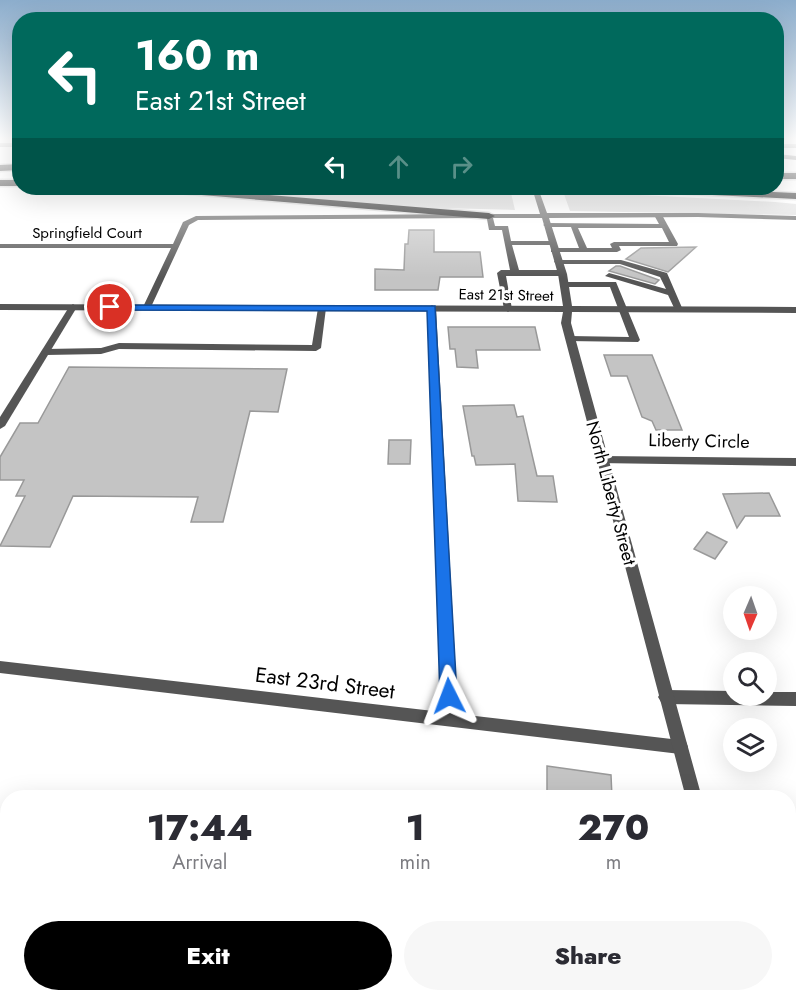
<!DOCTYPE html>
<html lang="en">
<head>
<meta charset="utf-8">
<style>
	body { margin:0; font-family:Jost,sans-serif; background:#f7f7f7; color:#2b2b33; height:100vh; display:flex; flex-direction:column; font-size:22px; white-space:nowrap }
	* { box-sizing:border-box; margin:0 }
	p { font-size:20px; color:#7c7c81 }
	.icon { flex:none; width:33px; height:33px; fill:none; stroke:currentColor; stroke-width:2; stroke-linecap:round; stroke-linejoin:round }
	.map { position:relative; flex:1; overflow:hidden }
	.sheet { position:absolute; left:0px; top:790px; width:796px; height:212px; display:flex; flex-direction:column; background:#fff; border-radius:24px 24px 0 0; box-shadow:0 6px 24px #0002 }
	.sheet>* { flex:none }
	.top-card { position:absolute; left:12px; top:12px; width:772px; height:183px; border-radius:24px; box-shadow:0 6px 24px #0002; background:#00695c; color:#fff; overflow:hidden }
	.needle { width:39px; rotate:182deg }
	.buttons { position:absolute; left:723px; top:586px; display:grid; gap:12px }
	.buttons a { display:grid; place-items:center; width:54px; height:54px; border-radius:50%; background:#fff; box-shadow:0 6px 24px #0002; font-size:30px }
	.pin { position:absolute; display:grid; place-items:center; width:51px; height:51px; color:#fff; margin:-26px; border:3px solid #fff; border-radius:50%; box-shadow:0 2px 6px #0007 }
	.me { position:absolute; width:66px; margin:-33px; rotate:357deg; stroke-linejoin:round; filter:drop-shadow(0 0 4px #0008) }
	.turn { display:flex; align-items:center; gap:21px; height:126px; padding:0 24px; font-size:27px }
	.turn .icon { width:78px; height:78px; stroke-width:2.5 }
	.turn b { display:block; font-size:42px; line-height:51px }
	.lanes { display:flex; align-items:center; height:57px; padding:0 24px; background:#0003; justify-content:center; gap:30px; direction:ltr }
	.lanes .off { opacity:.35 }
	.eta { display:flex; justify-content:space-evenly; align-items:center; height:102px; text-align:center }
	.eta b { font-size:36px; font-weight:800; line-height:42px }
	.cta { display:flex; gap:12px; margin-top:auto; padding:12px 24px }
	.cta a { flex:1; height:69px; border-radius:36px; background:#000; color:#fff; font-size:24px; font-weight:800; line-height:69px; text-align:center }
	.cta a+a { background:#f7f7f7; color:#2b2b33 }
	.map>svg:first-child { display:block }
	.green { fill:#dcdcdc }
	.building { fill:#c4c4c4; stroke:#999; stroke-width:1.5 }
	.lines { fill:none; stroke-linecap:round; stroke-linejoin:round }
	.motorway-casing { stroke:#dbdbdb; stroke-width:3 }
	.service { fill:#555; fill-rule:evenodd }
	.minor { fill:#555; fill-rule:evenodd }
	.tertiary { fill:#555; fill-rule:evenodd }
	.motorway { fill:#000; fill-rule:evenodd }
	.route { fill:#1a73e8; stroke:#114b97; stroke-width:1.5 }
	.labels { text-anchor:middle; stroke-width:6; stroke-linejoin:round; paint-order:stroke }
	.far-street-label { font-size:15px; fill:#000; stroke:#fff }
	.street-label { font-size:18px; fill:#000; stroke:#fff }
	.near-street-label { font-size:21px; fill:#000; stroke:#fff }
</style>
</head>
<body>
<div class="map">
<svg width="796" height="1001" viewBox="0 0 796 1001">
	<rect width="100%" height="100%" fill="#fff"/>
	<g class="green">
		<polygon points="215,188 510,189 515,210 402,207"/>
		<polygon points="563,191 775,202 796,204 796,215 570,211"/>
	</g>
	<g class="building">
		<polygon points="409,230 434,230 434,252 480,252 483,277 440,277 438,290 375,290 375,269 404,270 405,244 408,244"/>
		<polygon points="696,247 668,272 626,259 641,248"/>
		<polygon points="616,266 620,266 659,280 655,284 609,271"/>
		<polygon points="448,327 535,327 540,350 476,350 478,368 457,367 455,349 450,349"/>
		<polygon points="604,355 652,355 682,430 656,430 652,421 642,417 627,376 611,376"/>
		<polygon points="69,367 287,369 278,412 250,411 223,522 191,522 198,497 73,496 50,547 0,546 25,496 16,496 24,480 0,480 0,457 20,423 38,423"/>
		<polygon points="514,405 517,417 523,416 537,476 553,476 557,502 518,501 515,464 476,465 474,456 472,456 463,406"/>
		<polygon points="389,440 411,440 410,464 388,464"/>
		<polygon points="769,493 780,516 745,516 737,528 723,494"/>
		<polygon points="707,532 727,542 715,559 694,549"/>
		<polygon points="547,766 611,775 612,798 547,798"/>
	</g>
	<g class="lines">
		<g class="motorway-casing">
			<g id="motorway">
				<polygon points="20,164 20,170 0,171 0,165"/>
				<rect x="777" y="173" width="19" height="6"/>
				<rect x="0" y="180" width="20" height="6"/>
				<polygon points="148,188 185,188 489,213 495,216 489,219 153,191"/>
				<polygon points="624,188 684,188 796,193 796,199 629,191"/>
			</g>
		</g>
		<g class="service">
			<rect x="0" y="143" width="20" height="4"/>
			<path d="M655 213 662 215 678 244 677 246H619L621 250 617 252H551V248H579L571 227H547L543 225 547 223 659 224 654 215ZM578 228H662L669 242H614L610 244 612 248H587Z"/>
			<polygon points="486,214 492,214 495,226 508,226 511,241 552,241 556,243 552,245 512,245 519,270 561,270 565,273 561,276 506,276 512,309 508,312 504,309 497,273 501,270 510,270 502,230 489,230"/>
			<polygon points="555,260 621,260 667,273 683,310 682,312 676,312 668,295 605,276 609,273 666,289 660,277 620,264 558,264 554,262"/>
			<polygon points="561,282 616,282 640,340 638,342 567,341 567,337 570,336 629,337 610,287 564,287 560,284"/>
			<polygon points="322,305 326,308 321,348 316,351 119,349 101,354 46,355 41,352 46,349 101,348 119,343 312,345 318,308"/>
		</g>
		<g class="minor">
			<rect x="777" y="144" width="19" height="4"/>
			<polygon points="476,214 480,216 479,218 198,220 189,225 151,307 147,310 143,307 171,248 0,248 0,244 173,244 183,222 196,216"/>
			<polygon points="73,304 77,307 5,426 0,429 0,417 69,307"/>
			<polygon points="432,305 436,308 458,714 680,740 686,742 688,747 686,752 680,754 0,673 0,661 442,712 428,308"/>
			<polygon points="602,456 796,458 796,466 598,463 596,460 598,457"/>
			<polygon points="666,690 734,691 734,696 766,696 766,692 796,692 796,706 666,704 661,702 658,697 661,692"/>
			<polygon points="177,994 197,994 195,1001 175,1001"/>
		</g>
		<g class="tertiary">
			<polygon points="777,154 796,156 796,160 777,158"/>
			<polygon points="532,188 538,188 547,213 698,213 796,216 796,220 698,217 549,218 567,274 572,306 796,307 796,313 572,312 571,323 702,798 686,798 561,323 563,312 0,310 0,304 563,306 558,274 542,218 489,218 485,216 489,214 540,214"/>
			<polygon points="738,994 758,994 760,1001 740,1001"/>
		</g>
		<use href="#motorway" class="motorway"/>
	</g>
	<linearGradient id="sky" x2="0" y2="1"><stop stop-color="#8cadcc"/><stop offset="0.5" stop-color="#fff"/><stop offset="1" stop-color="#fff" stop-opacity="0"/></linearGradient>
	<rect width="796" height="278" fill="url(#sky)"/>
	<polygon class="route" points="107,305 435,306 457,696 455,701 449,703 443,701 440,696 427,311 110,310 107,309"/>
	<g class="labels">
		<g class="far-street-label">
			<text x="87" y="238">Springfield Court</text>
			<text transform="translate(506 295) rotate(1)" y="5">East 21st Street</text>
		</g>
		<g class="street-label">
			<text transform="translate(699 441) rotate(1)" y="6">Liberty Circle</text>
			<text transform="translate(611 493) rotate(75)" y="6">North Liberty Street</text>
		</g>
		<g class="near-street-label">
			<text transform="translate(325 683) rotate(7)" y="7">East 23rd Street</text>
		</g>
	</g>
</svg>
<div class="buttons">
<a><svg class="needle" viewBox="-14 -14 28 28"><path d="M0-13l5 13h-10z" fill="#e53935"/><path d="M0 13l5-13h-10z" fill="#7c7c81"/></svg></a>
<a><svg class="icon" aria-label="search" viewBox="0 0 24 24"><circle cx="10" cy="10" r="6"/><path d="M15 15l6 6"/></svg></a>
<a><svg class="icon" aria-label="layers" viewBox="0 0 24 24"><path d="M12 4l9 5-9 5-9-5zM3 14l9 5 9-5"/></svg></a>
</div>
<div class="pin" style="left:110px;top:307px;background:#d93025"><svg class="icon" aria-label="arrive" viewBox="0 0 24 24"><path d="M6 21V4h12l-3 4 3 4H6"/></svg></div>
<svg class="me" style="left:449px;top:696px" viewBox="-20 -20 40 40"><path d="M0-17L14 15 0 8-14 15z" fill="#1a73e8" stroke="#fff" stroke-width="4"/></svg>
<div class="top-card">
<div class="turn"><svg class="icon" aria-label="left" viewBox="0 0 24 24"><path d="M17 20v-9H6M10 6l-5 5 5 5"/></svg><div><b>160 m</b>East 21st Street</div></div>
<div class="lanes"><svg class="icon" aria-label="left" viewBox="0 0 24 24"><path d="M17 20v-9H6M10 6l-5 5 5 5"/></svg><svg class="icon off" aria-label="ahead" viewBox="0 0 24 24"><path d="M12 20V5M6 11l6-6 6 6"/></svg><svg class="icon off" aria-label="right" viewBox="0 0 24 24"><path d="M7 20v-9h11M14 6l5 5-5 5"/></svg></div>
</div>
<section class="sheet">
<div class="eta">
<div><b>17:44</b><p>Arrival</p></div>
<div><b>1</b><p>min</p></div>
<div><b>270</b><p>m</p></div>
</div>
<div class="cta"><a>Exit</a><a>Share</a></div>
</section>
</div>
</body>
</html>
